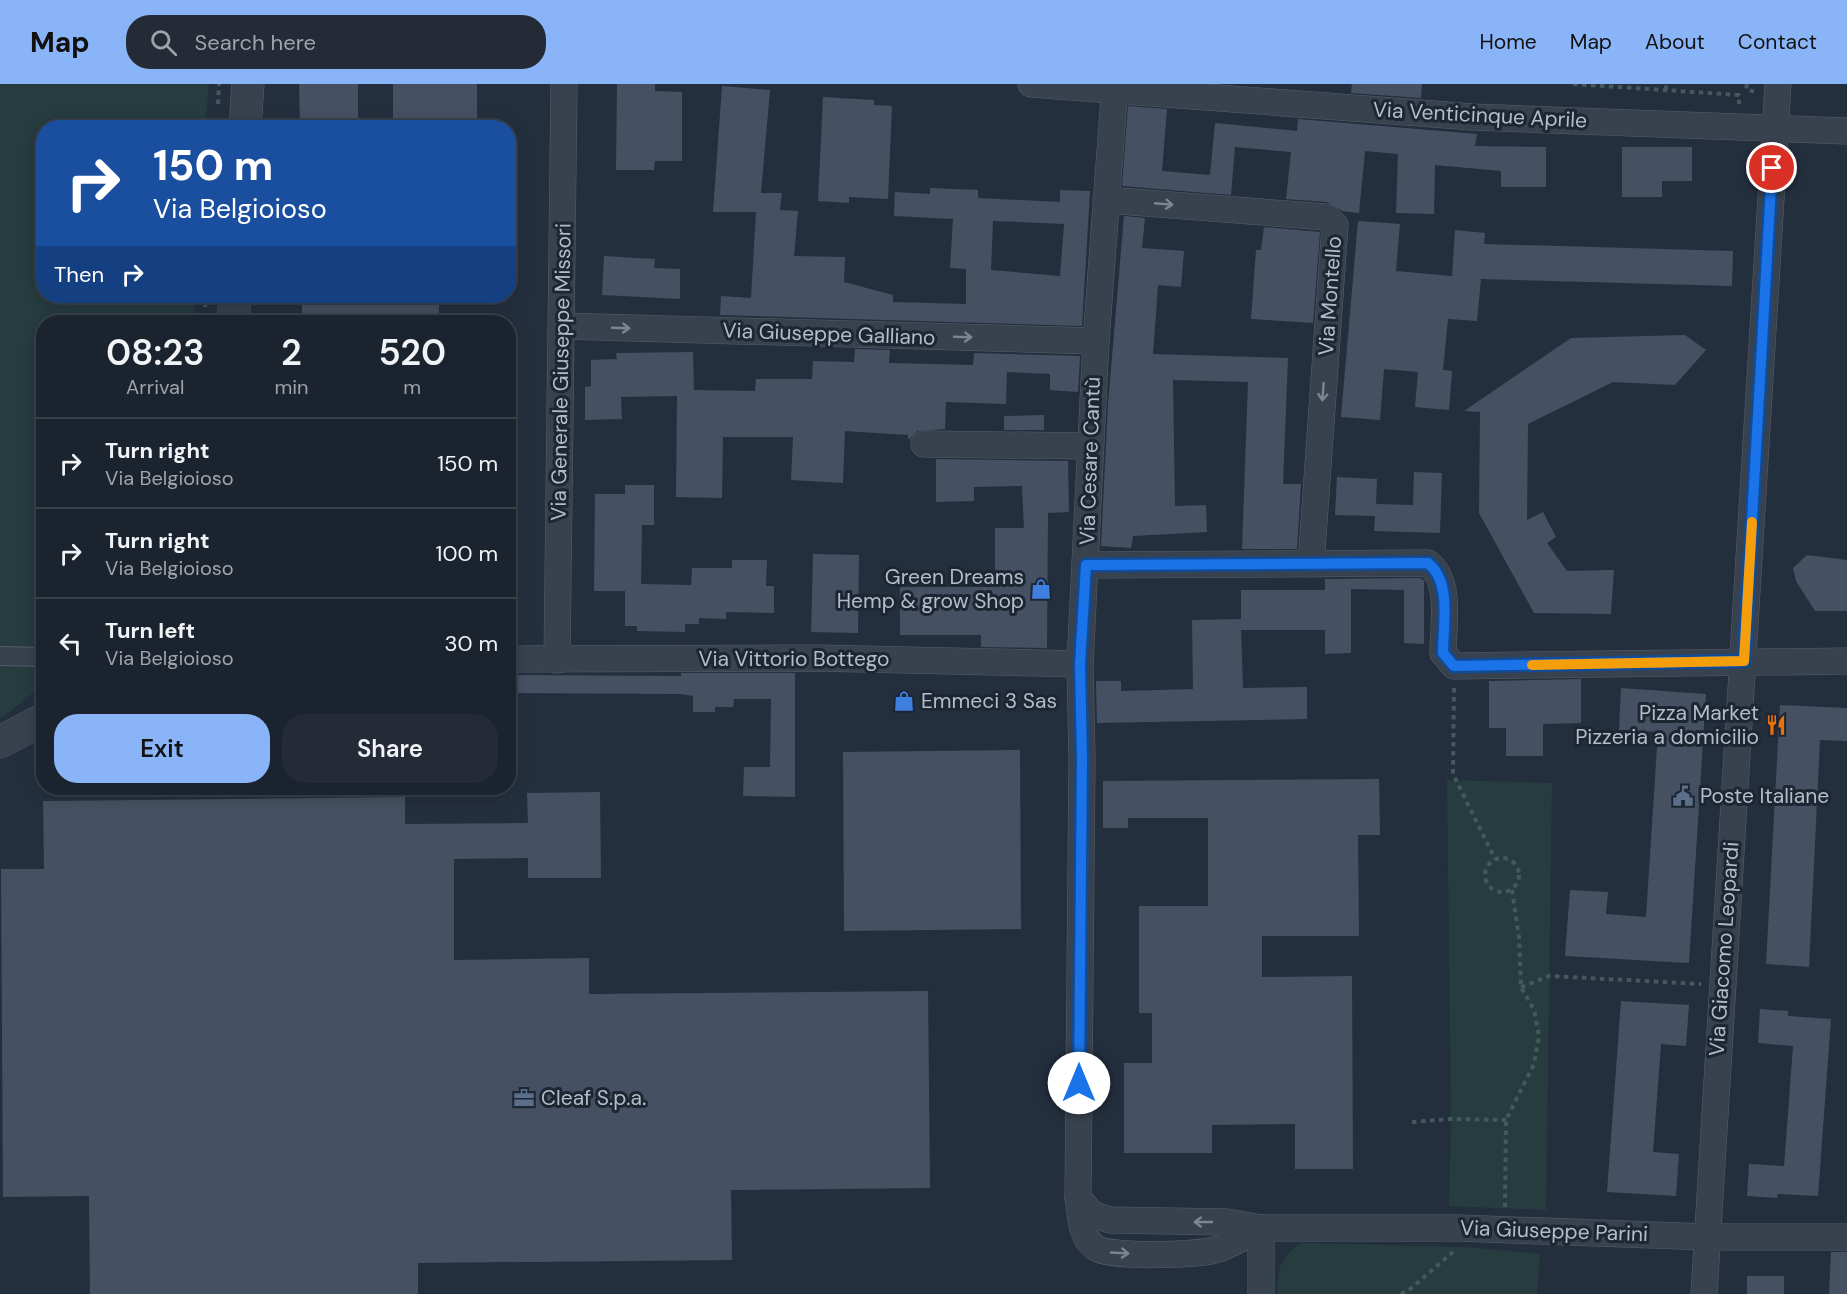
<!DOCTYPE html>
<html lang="en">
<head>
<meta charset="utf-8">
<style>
	body { margin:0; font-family:"DM Sans",sans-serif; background:#242b36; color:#f1f3f6; height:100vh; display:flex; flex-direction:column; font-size:22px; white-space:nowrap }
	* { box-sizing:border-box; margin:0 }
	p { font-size:20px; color:#a0a4aa }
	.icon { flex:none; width:33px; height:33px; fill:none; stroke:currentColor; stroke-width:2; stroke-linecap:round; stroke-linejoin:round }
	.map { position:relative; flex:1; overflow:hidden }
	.drawer { position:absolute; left:36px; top:231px; width:480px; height:480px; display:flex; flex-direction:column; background:#1b232e; border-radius:24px; box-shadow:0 3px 15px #0003,0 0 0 2px #39404a }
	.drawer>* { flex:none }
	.guide { position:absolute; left:36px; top:36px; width:480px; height:183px; border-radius:24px; box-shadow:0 3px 15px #0003,0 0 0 2px #39404a; background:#1a4fa0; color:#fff; overflow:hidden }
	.pin { position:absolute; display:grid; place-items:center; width:51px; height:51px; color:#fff; margin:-26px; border:3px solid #fff; border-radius:50%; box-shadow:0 2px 6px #0007 }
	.me { position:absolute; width:66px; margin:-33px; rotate:0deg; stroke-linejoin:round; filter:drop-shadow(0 0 4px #0008) }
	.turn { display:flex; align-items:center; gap:21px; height:126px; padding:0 18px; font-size:27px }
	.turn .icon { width:78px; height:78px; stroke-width:2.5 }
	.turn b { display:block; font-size:42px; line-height:51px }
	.then { display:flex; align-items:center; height:57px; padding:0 18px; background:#0003; gap:12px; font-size:22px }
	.eta { display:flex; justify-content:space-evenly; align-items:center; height:102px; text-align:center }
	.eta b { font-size:36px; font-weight:600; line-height:42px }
	.primary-button { display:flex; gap:12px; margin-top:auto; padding:12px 18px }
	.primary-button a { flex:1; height:69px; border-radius:24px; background:#8ab4f8; color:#111; font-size:24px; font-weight:600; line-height:69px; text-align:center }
	.primary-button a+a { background:#242b36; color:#f1f3f6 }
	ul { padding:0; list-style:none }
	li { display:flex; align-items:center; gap:18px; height:90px; padding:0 18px; border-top:2px solid #39404a }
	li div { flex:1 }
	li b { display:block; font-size:22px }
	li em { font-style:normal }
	header { display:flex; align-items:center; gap:36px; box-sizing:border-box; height:84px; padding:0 30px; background:#8ab4f8; color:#111 }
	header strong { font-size:28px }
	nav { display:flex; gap:33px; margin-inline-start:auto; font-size:21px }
	.search { width:420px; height:54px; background:#242b36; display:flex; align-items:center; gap:15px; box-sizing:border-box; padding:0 21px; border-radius:24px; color:#a0a4aa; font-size:22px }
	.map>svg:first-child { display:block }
	.green { fill:#263c3f }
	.building { fill:#455162; fill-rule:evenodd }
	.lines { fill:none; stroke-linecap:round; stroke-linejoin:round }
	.pedestrian-casing { stroke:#565f6c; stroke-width:20 }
	.minor-casing { stroke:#565f6c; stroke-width:27 }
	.tertiary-casing { stroke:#565f6c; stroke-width:33 }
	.path { stroke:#44595c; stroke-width:4; stroke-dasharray:4.5 4.5; stroke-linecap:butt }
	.pedestrian { stroke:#38414e; stroke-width:18 }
	.minor { stroke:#38414e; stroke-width:26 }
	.tertiary { stroke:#38414e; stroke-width:32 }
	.oneway { stroke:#7c8592 }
	.route-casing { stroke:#114b97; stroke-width:15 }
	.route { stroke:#1a73e8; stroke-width:10 }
	.slow { stroke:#f59e0b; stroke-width:10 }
	.labels { text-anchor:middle; stroke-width:6; stroke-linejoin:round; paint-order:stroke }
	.street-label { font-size:21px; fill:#b4bcc9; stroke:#1d2633 }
	.poi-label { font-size:21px; fill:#b4bcc9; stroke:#1d2633; text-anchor:start }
</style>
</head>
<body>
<header>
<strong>Map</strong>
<div class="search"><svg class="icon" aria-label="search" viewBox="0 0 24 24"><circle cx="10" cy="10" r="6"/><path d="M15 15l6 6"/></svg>Search here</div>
<nav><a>Home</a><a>Map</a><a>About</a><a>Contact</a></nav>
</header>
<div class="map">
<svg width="1847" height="1210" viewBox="0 0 1847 1210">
	<rect width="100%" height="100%" fill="#242f3e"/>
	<g class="green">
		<polygon points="0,0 209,0 205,43 44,44 44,212 196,212 195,238 44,238 43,601 0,635"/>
		<polygon points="1447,696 1552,699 1546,1126 1449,1122 1451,1035"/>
		<path d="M1303 1159 1464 1163 1540 1170 1537 1210H1277C1277 1187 1280 1170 1303 1159Z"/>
	</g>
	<g class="building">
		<polygon points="299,0 358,0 358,41 300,42"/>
		<rect x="393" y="0" width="84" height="44"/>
		<polygon points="617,0 655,0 655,7 682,8 682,77 655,77 654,86 616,86"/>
		<polygon points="1352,0 1422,0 1421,14 1351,9"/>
		<path d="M722 2 770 6 761 109H782L780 126 798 127 794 172 845 173 844 198 893 211V218L966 220V185L950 184 953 135 894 132 895 108 930 110V104L978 106V114L1060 118V106L1090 107 1082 242 720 231 721 212 751 214 756 128H713ZM993 137 1064 140 1060 192 991 186Z"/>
		<polygon points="823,13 874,16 874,21 892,22 888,115 849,113 849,119 818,117"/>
		<polygon points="1128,22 1167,25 1162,87 1210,91 1215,39 1297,47 1298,35 1477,50 1475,62 1546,63 1546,103 1501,103 1501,87 1435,81 1434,130 1396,129 1398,70 1365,67 1359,129 1342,127 1327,118 1286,115 1291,68 1235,63 1231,111 1122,102"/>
		<polygon points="1622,63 1692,63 1692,97 1662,97 1662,113 1622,113"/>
		<polygon points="1124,132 1145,134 1142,164 1184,167 1181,203 1158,201 1153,270 1288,274 1283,400 1301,400 1297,465 1242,465 1248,298 1173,296 1175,422 1206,421 1207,448 1133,452 1131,464 1101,462 1108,320"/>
		<polygon points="1358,137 1400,140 1396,187 1452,192 1455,146 1485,149 1484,160 1733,167 1732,202 1481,195 1477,237 1448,235 1443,286 1452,287 1449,326 1415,323 1418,288 1384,285 1380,336 1341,333"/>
		<polygon points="1264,143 1320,148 1313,239 1251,235 1256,166 1261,166"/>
		<polygon points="604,172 655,175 654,184 680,185 680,215 602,211"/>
		<rect x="302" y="212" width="137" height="26"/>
		<polygon points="1685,251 1706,266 1675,301 1613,298 1528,340 1527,436 1543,428 1556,453 1547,459 1567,487 1614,486 1611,530 1534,529 1479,429 1480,328 1464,327 1571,254"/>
		<polygon points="855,265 890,266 889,279 973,281 974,269 1080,272 1078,308 1050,306 1050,290 1007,288 1006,320 946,318 945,345 917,347 910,355 908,355 908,351 845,347 843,399 791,396 793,353 723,353 722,414 676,413 677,312 621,313 622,335 585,336 585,303 591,302 591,276 617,275 616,269 693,268 694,306 755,307 756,295 812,295 813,277 854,278"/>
		<polygon points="1044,331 1044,346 1004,346 1004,332"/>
		<polygon points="936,375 1068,377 1069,428 1048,429 1047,564 981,563 981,551 900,551 900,503 995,503 995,444 1024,444 1022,402 974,403 974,417 936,418"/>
		<polygon points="1414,388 1442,389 1440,449 1374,447 1375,432 1335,431 1337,393 1377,395 1376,420 1413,421"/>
		<polygon points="625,401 654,401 654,441 642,441 641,500 691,501 692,484 732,484 732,476 767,476 766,502 774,502 774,529 726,528 726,535 699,534 699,540 685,540 685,548 637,547 637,542 625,542 625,507 594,507 595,410 625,410"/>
		<polygon points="813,470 859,471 858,549 811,548"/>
		<polygon points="1807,471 1847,476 1847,527 1815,527 1796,497 1793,484"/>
		<polygon points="1421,494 1424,497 1424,560 1404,559 1404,506 1351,505 1351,569 1325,570 1325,546 1241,546 1243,604 1307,603 1307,635 1097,639 1096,597 1121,597 1121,607 1193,605 1192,536 1241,535 1241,539 1241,506 1325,506 1325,495"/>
		<polygon points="681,589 795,589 795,713 743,712 744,683 770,683 771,615 734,615 733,623 715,623 715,628 693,628 693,612 680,610 508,609 508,591 681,592"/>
		<polygon points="1581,595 1581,639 1543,640 1543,672 1506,672 1506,644 1489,644 1489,597"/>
		<polygon points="1621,604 1706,610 1689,879 1565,872 1570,806 1608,808 1606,830 1646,833 1658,648 1619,646"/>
		<polygon points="1780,621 1847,624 1847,657 1820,656 1809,883 1766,880"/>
		<polygon points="1020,666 1021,845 844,847 843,668"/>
		<polygon points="1379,695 1380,751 1358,751 1359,852 1262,852 1262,893 1352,892 1353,1085 1295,1085 1295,1040 1212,1041 1212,1069 1124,1069 1124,979 1152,979 1152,929 1139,929 1139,822 1208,822 1208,734 1128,734 1128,744 1103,744 1103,697"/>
		<polygon points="600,708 601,794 528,794 528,774 454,775 454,876 589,874 589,910 928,907 930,1104 731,1106 732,1176 418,1179 418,1210 90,1210 89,1112 3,1113 1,785 44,785 43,717 405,713 405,740 528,739 527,709"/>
		<polygon points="1621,917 1689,921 1686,962 1661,960 1653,1068 1679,1070 1676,1112 1607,1108"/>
		<polygon points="1760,925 1788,927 1788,932 1831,935 1818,1112 1778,1110 1777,1114 1747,1112 1749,1080 1784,1082 1793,962 1758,959"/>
		<polygon points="1831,1168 1847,1168 1847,1210 1829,1210"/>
		<rect x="1747" y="1192" width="37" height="18"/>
	</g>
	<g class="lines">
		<g class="pedestrian-casing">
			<polyline id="pedestrian" points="0,572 44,573"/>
		</g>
		<g class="minor-casing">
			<g id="minor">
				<polyline points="1031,0 1473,33 1847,47"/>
				<path d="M1115 0 1096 257 1080 580 1082 675 1078 1114C1081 1131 1080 1154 1096 1164 1111 1174 1197 1171 1215 1166 1230 1162 1246 1151 1261 1144"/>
				<polyline points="1106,116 1326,133 1335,141 1311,480"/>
				<polyline points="562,242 1096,257"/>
				<polyline points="924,360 1090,362"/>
				<path d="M1086 481 1428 479C1452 498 1443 541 1443 569L1454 582 1847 577"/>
				<polyline points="508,575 816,574 1080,580"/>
				<polyline points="557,576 564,0"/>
				<polyline points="1078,1114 1092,1130 1110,1136 1227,1138 1261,1144 1458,1144 1708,1153 1847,1153"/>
				<polyline points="1261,1144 1261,1210"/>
				<polyline points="1704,1210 1778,0"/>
			</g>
		</g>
		<g class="tertiary-casing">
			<g id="tertiary">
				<polyline points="245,44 248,0"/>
				<polyline points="233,238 235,212"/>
				<polyline points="0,658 44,635"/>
			</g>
		</g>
		<g class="path">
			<polyline points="1573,0 1739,11 1739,20"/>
			<polyline points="1747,0 1746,5 1755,8"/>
			<polyline points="1666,6 1666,0"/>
			<polyline points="218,20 219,0"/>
			<polyline points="205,223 206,212"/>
			<polyline points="1454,604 1453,690 1495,775"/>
			<circle cx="1502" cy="791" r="17"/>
			<polyline points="1521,903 1549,892 1701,900"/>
			<polyline points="1412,1038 1451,1035 1506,1036"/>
			<polyline points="1505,1123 1506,1036 1534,980 1539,952 1534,926 1521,903 1519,854 1512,806"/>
			<polyline points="1401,1210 1409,1206 1453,1168"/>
		</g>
		<use href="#pedestrian" class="pedestrian"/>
		<use href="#minor" class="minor"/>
		<use href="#tertiary" class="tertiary"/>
	</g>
	<defs><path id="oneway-shaft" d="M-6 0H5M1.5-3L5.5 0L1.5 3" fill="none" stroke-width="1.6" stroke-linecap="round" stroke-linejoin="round" transform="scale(1.5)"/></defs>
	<g class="oneway">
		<use href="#oneway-shaft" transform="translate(1164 120) rotate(5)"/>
		<use href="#oneway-shaft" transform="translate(621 244) rotate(2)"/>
		<use href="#oneway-shaft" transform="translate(963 253) rotate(2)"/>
		<use href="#oneway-shaft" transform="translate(1323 308) rotate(94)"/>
		<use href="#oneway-shaft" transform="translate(1203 1138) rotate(180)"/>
		<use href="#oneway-shaft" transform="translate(1120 1169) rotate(3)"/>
	</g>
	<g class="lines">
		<g class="route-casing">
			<path id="route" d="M1079 999 1082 675 1080 580 1086 481 1428 479C1452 498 1443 541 1443 569L1454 582 1744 577 1772 84"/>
		</g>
		<use href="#route" class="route"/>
		<polyline class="slow" points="1532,581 1744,577 1752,438"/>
	</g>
	<defs>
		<g id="shop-bare" transform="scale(1.62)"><path d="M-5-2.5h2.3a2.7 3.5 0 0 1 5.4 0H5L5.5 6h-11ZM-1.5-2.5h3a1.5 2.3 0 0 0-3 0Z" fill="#3f7fe0" stroke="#1d2633" stroke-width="2.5" paint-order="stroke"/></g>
		<g id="restaurant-bare" transform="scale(1.62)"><path d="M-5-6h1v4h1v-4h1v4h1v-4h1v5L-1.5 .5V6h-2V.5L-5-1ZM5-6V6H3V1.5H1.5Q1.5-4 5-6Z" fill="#e8710a" stroke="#1d2633" stroke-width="2.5" paint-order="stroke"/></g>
		<g id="civic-bare" transform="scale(1.62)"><path d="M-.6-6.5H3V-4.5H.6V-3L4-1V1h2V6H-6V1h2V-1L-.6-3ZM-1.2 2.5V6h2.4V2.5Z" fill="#5c6f8a" stroke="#1d2633" stroke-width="2.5" paint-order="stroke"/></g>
		<g id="office-bare" transform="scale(1.62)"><path d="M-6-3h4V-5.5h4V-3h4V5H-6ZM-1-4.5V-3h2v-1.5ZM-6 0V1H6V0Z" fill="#5c6f8a" stroke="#1d2633" stroke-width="2.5" paint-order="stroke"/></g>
	</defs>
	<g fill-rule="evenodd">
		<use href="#shop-bare" x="1041" y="505"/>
		<use href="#shop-bare" x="904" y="617"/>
		<use href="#restaurant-bare" x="1776" y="641"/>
		<use href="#civic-bare" x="1683" y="712"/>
		<use href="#office-bare" x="524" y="1014"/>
	</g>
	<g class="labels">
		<g class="street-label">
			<text transform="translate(1480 31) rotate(3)" y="7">Via Venticinque Aprile</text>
			<text transform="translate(1330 212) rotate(-86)" y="7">Via Montello</text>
			<text transform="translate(829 250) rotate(2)" y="7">Via Giuseppe Galliano</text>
			<text transform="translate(561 288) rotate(-89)" y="7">Via Generale Giuseppe Missori</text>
			<text transform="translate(1090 377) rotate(-88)" y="7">Via Cesare Cantù</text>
			<text x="794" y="582">Via Vittorio Bottego</text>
			<text transform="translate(1724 865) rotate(-86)" y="7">Via Giacomo Leopardi</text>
			<text transform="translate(1554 1147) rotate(2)" y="7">Via Giuseppe Parini</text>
		</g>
		<g class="poi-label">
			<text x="1024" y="500" text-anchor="end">Green Dreams<tspan x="1024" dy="24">Hemp &amp; grow Shop</tspan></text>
			<text x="921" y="624">Emmeci 3 Sas</text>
			<text x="1759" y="636" text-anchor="end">Pizza Market<tspan x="1759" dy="24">Pizzeria a domicilio</tspan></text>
			<text x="1700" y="719">Poste Italiane</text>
			<text x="541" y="1021">Cleaf S.p.a.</text>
		</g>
	</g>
</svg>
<div class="pin" style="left:1772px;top:84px;background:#d93025"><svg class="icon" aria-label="arrive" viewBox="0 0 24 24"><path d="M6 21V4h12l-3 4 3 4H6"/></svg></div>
<svg class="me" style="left:1079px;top:999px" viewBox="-20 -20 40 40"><circle r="19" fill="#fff"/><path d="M0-13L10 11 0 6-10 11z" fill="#1a73e8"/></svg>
<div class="guide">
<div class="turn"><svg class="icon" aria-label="right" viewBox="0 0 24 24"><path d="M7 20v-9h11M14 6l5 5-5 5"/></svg><div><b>150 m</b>Via Belgioioso</div></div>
<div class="then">Then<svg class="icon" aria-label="right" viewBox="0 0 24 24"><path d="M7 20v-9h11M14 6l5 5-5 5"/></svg></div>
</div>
<section class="drawer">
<div class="eta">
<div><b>08:23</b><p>Arrival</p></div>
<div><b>2</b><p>min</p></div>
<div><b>520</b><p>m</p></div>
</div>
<ul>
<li><svg class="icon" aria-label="right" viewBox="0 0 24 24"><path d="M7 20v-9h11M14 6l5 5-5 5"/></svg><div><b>Turn right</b><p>Via Belgioioso</p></div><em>150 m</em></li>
<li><svg class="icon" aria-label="right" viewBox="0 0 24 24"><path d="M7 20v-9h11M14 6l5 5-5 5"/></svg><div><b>Turn right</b><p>Via Belgioioso</p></div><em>100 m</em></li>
<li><svg class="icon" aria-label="left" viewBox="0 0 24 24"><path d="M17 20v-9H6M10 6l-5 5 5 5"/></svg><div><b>Turn left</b><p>Via Belgioioso</p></div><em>30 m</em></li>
</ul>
<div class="primary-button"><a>Exit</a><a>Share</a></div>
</section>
</div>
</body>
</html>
